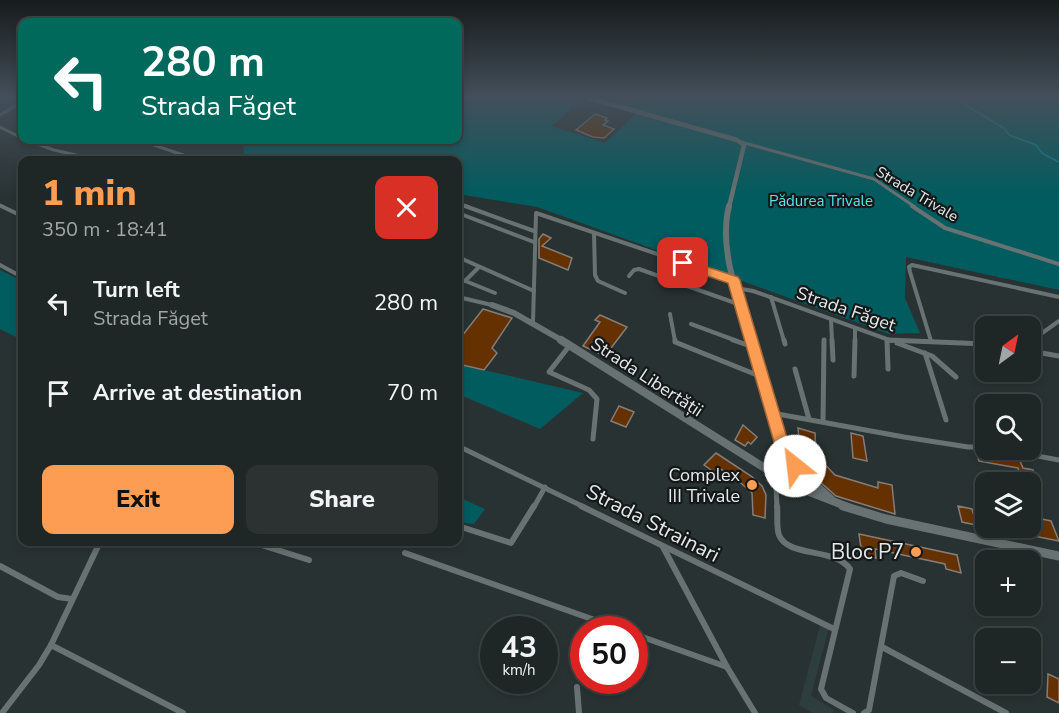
<!DOCTYPE html>
<html lang="en">
<head>
<meta charset="utf-8">
<style>
	body { margin:0; font-family:"Nunito Sans",sans-serif; background:#2c3232; color:#f1f3f6; height:100vh; display:flex; flex-direction:column; font-size:22px; white-space:nowrap }
	* { box-sizing:border-box; margin:0 }
	p { font-size:20px; color:#a1a5a7 }
	.icon { flex:none; width:33px; height:33px; fill:none; stroke:currentColor; stroke-width:2; stroke-linecap:round; stroke-linejoin:round }
	.map { position:relative; flex:1; overflow:hidden }
	.drawer { position:absolute; left:18px; top:156px; width:444px; height:390px; display:flex; flex-direction:column; background:#1f2626; border-radius:12px; box-shadow:0 3px 9px #0003,0 0 0 2px #3c4343 }
	.drawer>* { flex:none }
	.banner { position:absolute; left:18px; top:18px; width:444px; height:126px; border-radius:12px; box-shadow:0 3px 9px #0003,0 0 0 2px #3c4343; background:#00695c; color:#fff; overflow:hidden }
	.needle { width:39px; rotate:33deg }
	.tools { position:absolute; left:975px; top:316px; display:grid; gap:12px }
	.tools a { display:grid; place-items:center; width:66px; height:66px; border-radius:12px; background:#1f2626; box-shadow:0 3px 9px #0003,0 0 0 2px #3c4343; font-size:30px }
	.speed { position:absolute; left:480px; top:616px; display:flex; gap:12px; font-size:30px; font-weight:700; text-align:center }
	.speed>* { display:grid; place-content:center; width:78px; height:78px; border-radius:50%; background:#1f2626; box-shadow:0 3px 9px #0003,0 0 0 2px #3c4343; line-height:1 }
	.speed small { font-size:15px; font-weight:400 }
	.speed .limit { border:9px solid #d22; background:#fff; color:#111 }
	.pin { position:absolute; display:grid; place-items:center; width:51px; height:51px; color:#fff; margin:-26px; border-radius:12px; box-shadow:0 3px 9px #0006 }
	.me { position:absolute; width:66px; margin:-33px; rotate:331deg; stroke-linejoin:round; filter:drop-shadow(0 0 4px #0008) }
	.turn { display:flex; align-items:center; gap:21px; height:126px; padding:0 24px; font-size:27px }
	.turn .icon { width:78px; height:78px; stroke-width:2.5 }
	.turn b { display:block; font-size:42px; line-height:51px }
	.round { display:grid; place-items:center; flex:none; width:63px; height:63px; border-radius:12px; background:#2c3232 }
	.head { display:flex; align-items:center; justify-content:space-between; height:102px; padding:0 24px }
	h1 { font-size:36px; font-weight:800; line-height:45px; color:#fc9d53 }
	.primary-button { display:flex; gap:12px; margin-top:auto; padding:12px 24px }
	.primary-button a { flex:1; height:69px; border-radius:12px; background:#fc9d53; color:#111; font-size:24px; font-weight:800; line-height:69px; text-align:center }
	.primary-button a+a { background:#2c3232; color:#f1f3f6 }
	ul { padding:0; list-style:none }
	li { display:flex; align-items:center; gap:18px; height:90px; padding:0 24px }
	li div { flex:1 }
	li b { display:block; font-size:22px }
	li em { font-style:normal }
	.map>svg:first-child { display:block }
	.built { fill:#2e3e3f }
	.green { fill:#005c5f; fill-rule:evenodd }
	.lines { fill:none; stroke-linecap:round; stroke-linejoin:round }
	.stream { stroke:#098488; stroke-width:1.5 }
	.building { fill:#653100; stroke:#857d78; stroke-width:1.5 }
	.street-far3 { stroke:#687272; stroke-width:3 }
	.street-far2 { stroke:#687272; stroke-width:4 }
	.street-far1 { stroke:#687272; stroke-width:5 }
	.street { stroke:#687272; stroke-width:6 }
	.secondary-far3 { stroke:#687272; stroke-width:4.5 }
	.secondary-far2 { stroke:#687272; stroke-width:6 }
	.secondary-far1 { stroke:#687272; stroke-width:8 }
	.secondary { stroke:#687272; stroke-width:9 }
	.route { fill:#fc9d53; stroke:#a46636; stroke-width:1.5 }
	.poi-dot { fill:#fc9d53; stroke:#141819; stroke-width:2 }
	.labels { text-anchor:middle; stroke-width:4.5; stroke-linejoin:round; paint-order:stroke }
	.far-street-label { font-size:15px; fill:#e3e9e9; stroke:#141819 }
	.far-park-label { font-size:15px; fill:#53e6eb; stroke:#141819 }
	.street-label { font-size:18px; fill:#e3e9e9; stroke:#141819 }
	.poi-label { font-size:18px; fill:#e3e9e9; stroke:#141819; text-anchor:end }
	.near-street-label { font-size:21px; fill:#e3e9e9; stroke:#141819 }
	.near-poi-label { font-size:21px; fill:#e3e9e9; stroke:#141819; text-anchor:end }
</style>
</head>
<body>
<div class="map">
<svg width="1059" height="713" viewBox="0 0 1059 713">
	<rect width="100%" height="100%" fill="#293232"/>
	<polygon class="built" points="821,622 829,627 811,696 834,710 833,713 813,713 799,705"/>
	<g class="green">
		<path d="M458 98H1059V290L906 257 905 298 920 333 889 334 537 207 458 194V160H240L244 155 243 142 239 140H458ZM582 99 636 113V114L605 143 552 126Z"/>
		<polygon points="0,270 22,281 22,340 0,329"/>
		<polygon points="458,364 583,393 540,429 458,394"/>
		<polygon points="458,497 485,509 474,524 458,522"/>
	</g>
	<g class="lines">
		<polyline class="stream" points="954,98 1005,129 1009,135 1036,145 1042,153 1059,162"/>
	</g>
	<g class="building">
		<polygon points="595,114 607,118 605,120 608,121 603,125 614,129 604,138 593,137 576,130"/>
		<polygon points="543,234 551,238 542,246 572,258 568,270 539,258 539,239"/>
		<polygon points="483,309 512,318 492,348 497,353 484,370 458,364 458,341"/>
		<polygon points="600,315 627,327 605,356 583,346 600,322 595,320"/>
		<polygon points="619,406 634,412 626,427 611,421"/>
		<polygon points="743,425 757,437 751,444 748,442 745,446 735,440"/>
		<polygon points="798,428 815,433 816,455 835,475 878,488 878,482 892,485 895,514 836,496 801,465"/>
		<polygon points="851,433 863,436 867,461 853,458"/>
		<polygon points="976,452 1019,459 1023,468 1033,470 1039,489 1030,487 1030,483 1023,483 1018,468 979,461"/>
		<polygon points="716,453 751,476 762,486 766,495 765,518 753,515 752,493 742,484 719,468 714,472 704,465"/>
		<polygon points="958,506 972,509 973,513 986,515 986,527 962,522"/>
		<polygon points="1037,518 1051,521 1059,541 1004,530 1004,528 1030,528 1030,524 1040,526"/>
		<polygon points="859,534 957,555 961,573 946,569 945,564 875,549 876,558 862,555"/>
		<polygon points="1048,674 1059,679 1059,703 1047,697"/>
	</g>
	<g class="lines">
		<g class="street-far3">
			<polyline points="0,115 22,102"/>
			<polyline points="0,127 22,138"/>
			<polyline points="26,140 54,150 98,160"/>
			<polyline points="139,140 198,160"/>
			<polyline points="741,142 874,179 915,207"/>
			<polyline points="458,203 469,207"/>
			<polyline points="0,205 4,207"/>
		</g>
		<g class="street-far2">
			<polyline points="1,206 22,216"/>
			<polyline points="465,206 534,231"/>
			<polyline points="912,206 945,228 1059,264"/>
			<polyline points="458,213 534,242"/>
			<polyline points="594,233 595,275 598,281 625,293"/>
			<polyline points="458,257 534,291"/>
			<polyline points="0,265 22,277"/>
			<polyline points="629,276 634,270 639,269 741,305"/>
			<polyline points="458,278 495,293"/>
			<polyline points="465,281 479,267"/>
			<polyline points="736,288 753,291 892,341"/>
			<polyline points="458,297 492,305"/>
			<polyline points="771,297 784,341"/>
			<polyline points="670,314 675,341"/>
			<polyline points="831,319 832,341"/>
			<polyline points="533,322 536,213 734,280"/>
			<polyline points="691,324 737,341"/>
			<polyline points="855,341 855,328"/>
			<polyline points="931,341 910,272 909,267 912,265 1059,297"/>
			<polyline points="1031,341 1059,321"/>
		</g>
		<g class="street-far1">
			<polyline points="675,340 675,342 762,377"/>
			<polyline points="733,340 753,347"/>
			<polyline points="784,340 785,344"/>
			<polyline points="832,340 833,360"/>
			<polyline points="887,340 888,369"/>
			<polyline points="888,340 986,344"/>
			<polyline points="1030,342 1033,340"/>
			<polyline points="897,343 932,356 956,377"/>
			<polyline points="570,345 549,372 589,390 597,399 593,439"/>
			<polyline points="1030,351 1059,356"/>
			<polyline points="925,353 946,420"/>
			<polyline points="795,369 809,419"/>
			<polyline points="854,376 855,340"/>
			<polyline points="772,413 904,437 968,447 986,447"/>
			<polyline points="823,422 824,340"/>
			<polyline points="458,446 584,507"/>
			<polyline points="1005,450 1059,460"/>
			<polyline points="534,507 545,487"/>
			<polyline points="777,507 776,487 778,481 786,478"/>
		</g>
		<g class="street">
			<polyline points="581,506 834,629"/>
			<path d="M777 506C778 514 776 527 779 535 788 558 835 547 850 569L821 689 826 698 853 713"/>
			<polyline points="458,526 511,543 534,506"/>
			<polyline points="252,542 309,560"/>
			<polyline points="663,547 727,667 755,713"/>
			<polyline points="405,553 623,630"/>
			<polyline points="0,566 58,597 72,599"/>
			<polyline points="634,634 727,667"/>
			<polyline points="51,645 183,713"/>
			<polyline points="882,647 1006,713"/>
			<polyline points="577,687 579,713"/>
			<polyline points="2,713 39,665 51,645 100,542"/>
			<polyline points="864,713 869,710 894,576 901,573 923,581"/>
		</g>
		<polyline class="secondary-far3" points="589,98 737,140 744,145 729,207"/>
		<g class="secondary-far2">
			<path d="M729 206C718 250 739 299 752 341"/>
			<polyline points="492,305 514,313 563,341"/>
		</g>
		<g class="secondary-far1">
			<polyline points="561,340 768,470 785,475"/>
			<polyline points="751,340 785,452 787,471"/>
			<polyline points="786,473 792,469 799,470 831,499"/>
			<polyline points="785,475 788,482 794,486 848,507"/>
		</g>
		<polyline class="secondary" points="843,506 886,519 1059,556"/>
	</g>
	<linearGradient id="sky" x2="0" y2="1"><stop stop-color="#171c1c"/><stop offset="0.49" stop-color="#434f5a"/><stop offset="1" stop-color="#434f5a" stop-opacity="0"/></linearGradient>
	<rect width="1059" height="198" fill="url(#sky)"/>
	<polygon class="route" points="683,259 738,277 740,280 788,441 803,466 800,471 795,473 789,471 774,442 728,283 679,266 677,263"/>
	<g class="poi-dot">
		<circle cx="752" cy="485" r="6"/>
		<circle cx="916" cy="552" r="6"/>
	</g>
	<g class="labels">
		<g class="far-street-label">
			<text transform="translate(917 194) rotate(31)" y="5">Strada Trivale</text>
		</g>
		<g class="far-park-label">
			<text x="821" y="206">Pădurea Trivale</text>
		</g>
		<g class="street-label">
			<text transform="translate(846 309) rotate(19)" y="6">Strada Făget</text>
			<text transform="translate(647 377) rotate(33)" y="6">Strada Libertății</text>
		</g>
		<g class="poi-label">
			<text x="740" y="481">Complex<tspan x="740" dy="21">III Trivale</tspan></text>
		</g>
		<g class="near-street-label">
			<text transform="translate(653 523) rotate(27)" y="7">Strada Strainari</text>
		</g>
		<g class="near-poi-label">
			<text x="904" y="559">Bloc P7</text>
		</g>
	</g>
</svg>
<div class="tools">
<a><svg class="needle" viewBox="-14 -14 28 28"><path d="M0-13l5 13h-10z" fill="#e53935"/><path d="M0 13l5-13h-10z" fill="#a1a5a7"/></svg></a>
<a><svg class="icon" aria-label="search" viewBox="0 0 24 24"><circle cx="10" cy="10" r="6"/><path d="M15 15l6 6"/></svg></a>
<a><svg class="icon" aria-label="layers" viewBox="0 0 24 24"><path d="M12 4l9 5-9 5-9-5zM3 14l9 5 9-5"/></svg></a>
<a>+</a>
<a>−</a>
</div>
<div class="speed"><div>43<small>km/h</small></div><div class="limit">50</div></div>
<div class="pin" style="left:683px;top:263px;background:#d93025"><svg class="icon" aria-label="arrive" viewBox="0 0 24 24"><path d="M6 21V4h12l-3 4 3 4H6"/></svg></div>
<svg class="me" style="left:795px;top:466px" viewBox="-20 -20 40 40"><circle r="19" fill="#fff"/><path d="M0-13L10 11 0 6-10 11z" fill="#fc9d53"/></svg>
<div class="banner">
<div class="turn"><svg class="icon" aria-label="left" viewBox="0 0 24 24"><path d="M17 20v-9H6M10 6l-5 5 5 5"/></svg><div><b>280 m</b>Strada Făget</div></div>
</div>
<section class="drawer">
<div class="head"><div><h1>1 min</h1><p>350 m · 18:41</p></div><a class="round" style="background:#d93025;color:#fff"><svg class="icon" aria-label="close" viewBox="0 0 24 24"><path d="M6 6l12 12M18 6L6 18"/></svg></a></div>
<ul>
<li><svg class="icon" aria-label="left" viewBox="0 0 24 24"><path d="M17 20v-9H6M10 6l-5 5 5 5"/></svg><div><b>Turn left</b><p>Strada Făget</p></div><em>280 m</em></li>
<li><svg class="icon" aria-label="arrive" viewBox="0 0 24 24"><path d="M6 21V4h12l-3 4 3 4H6"/></svg><div><b>Arrive at destination</b></div><em>70 m</em></li>
</ul>
<div class="primary-button"><a>Exit</a><a>Share</a></div>
</section>
</div>
</body>
</html>
